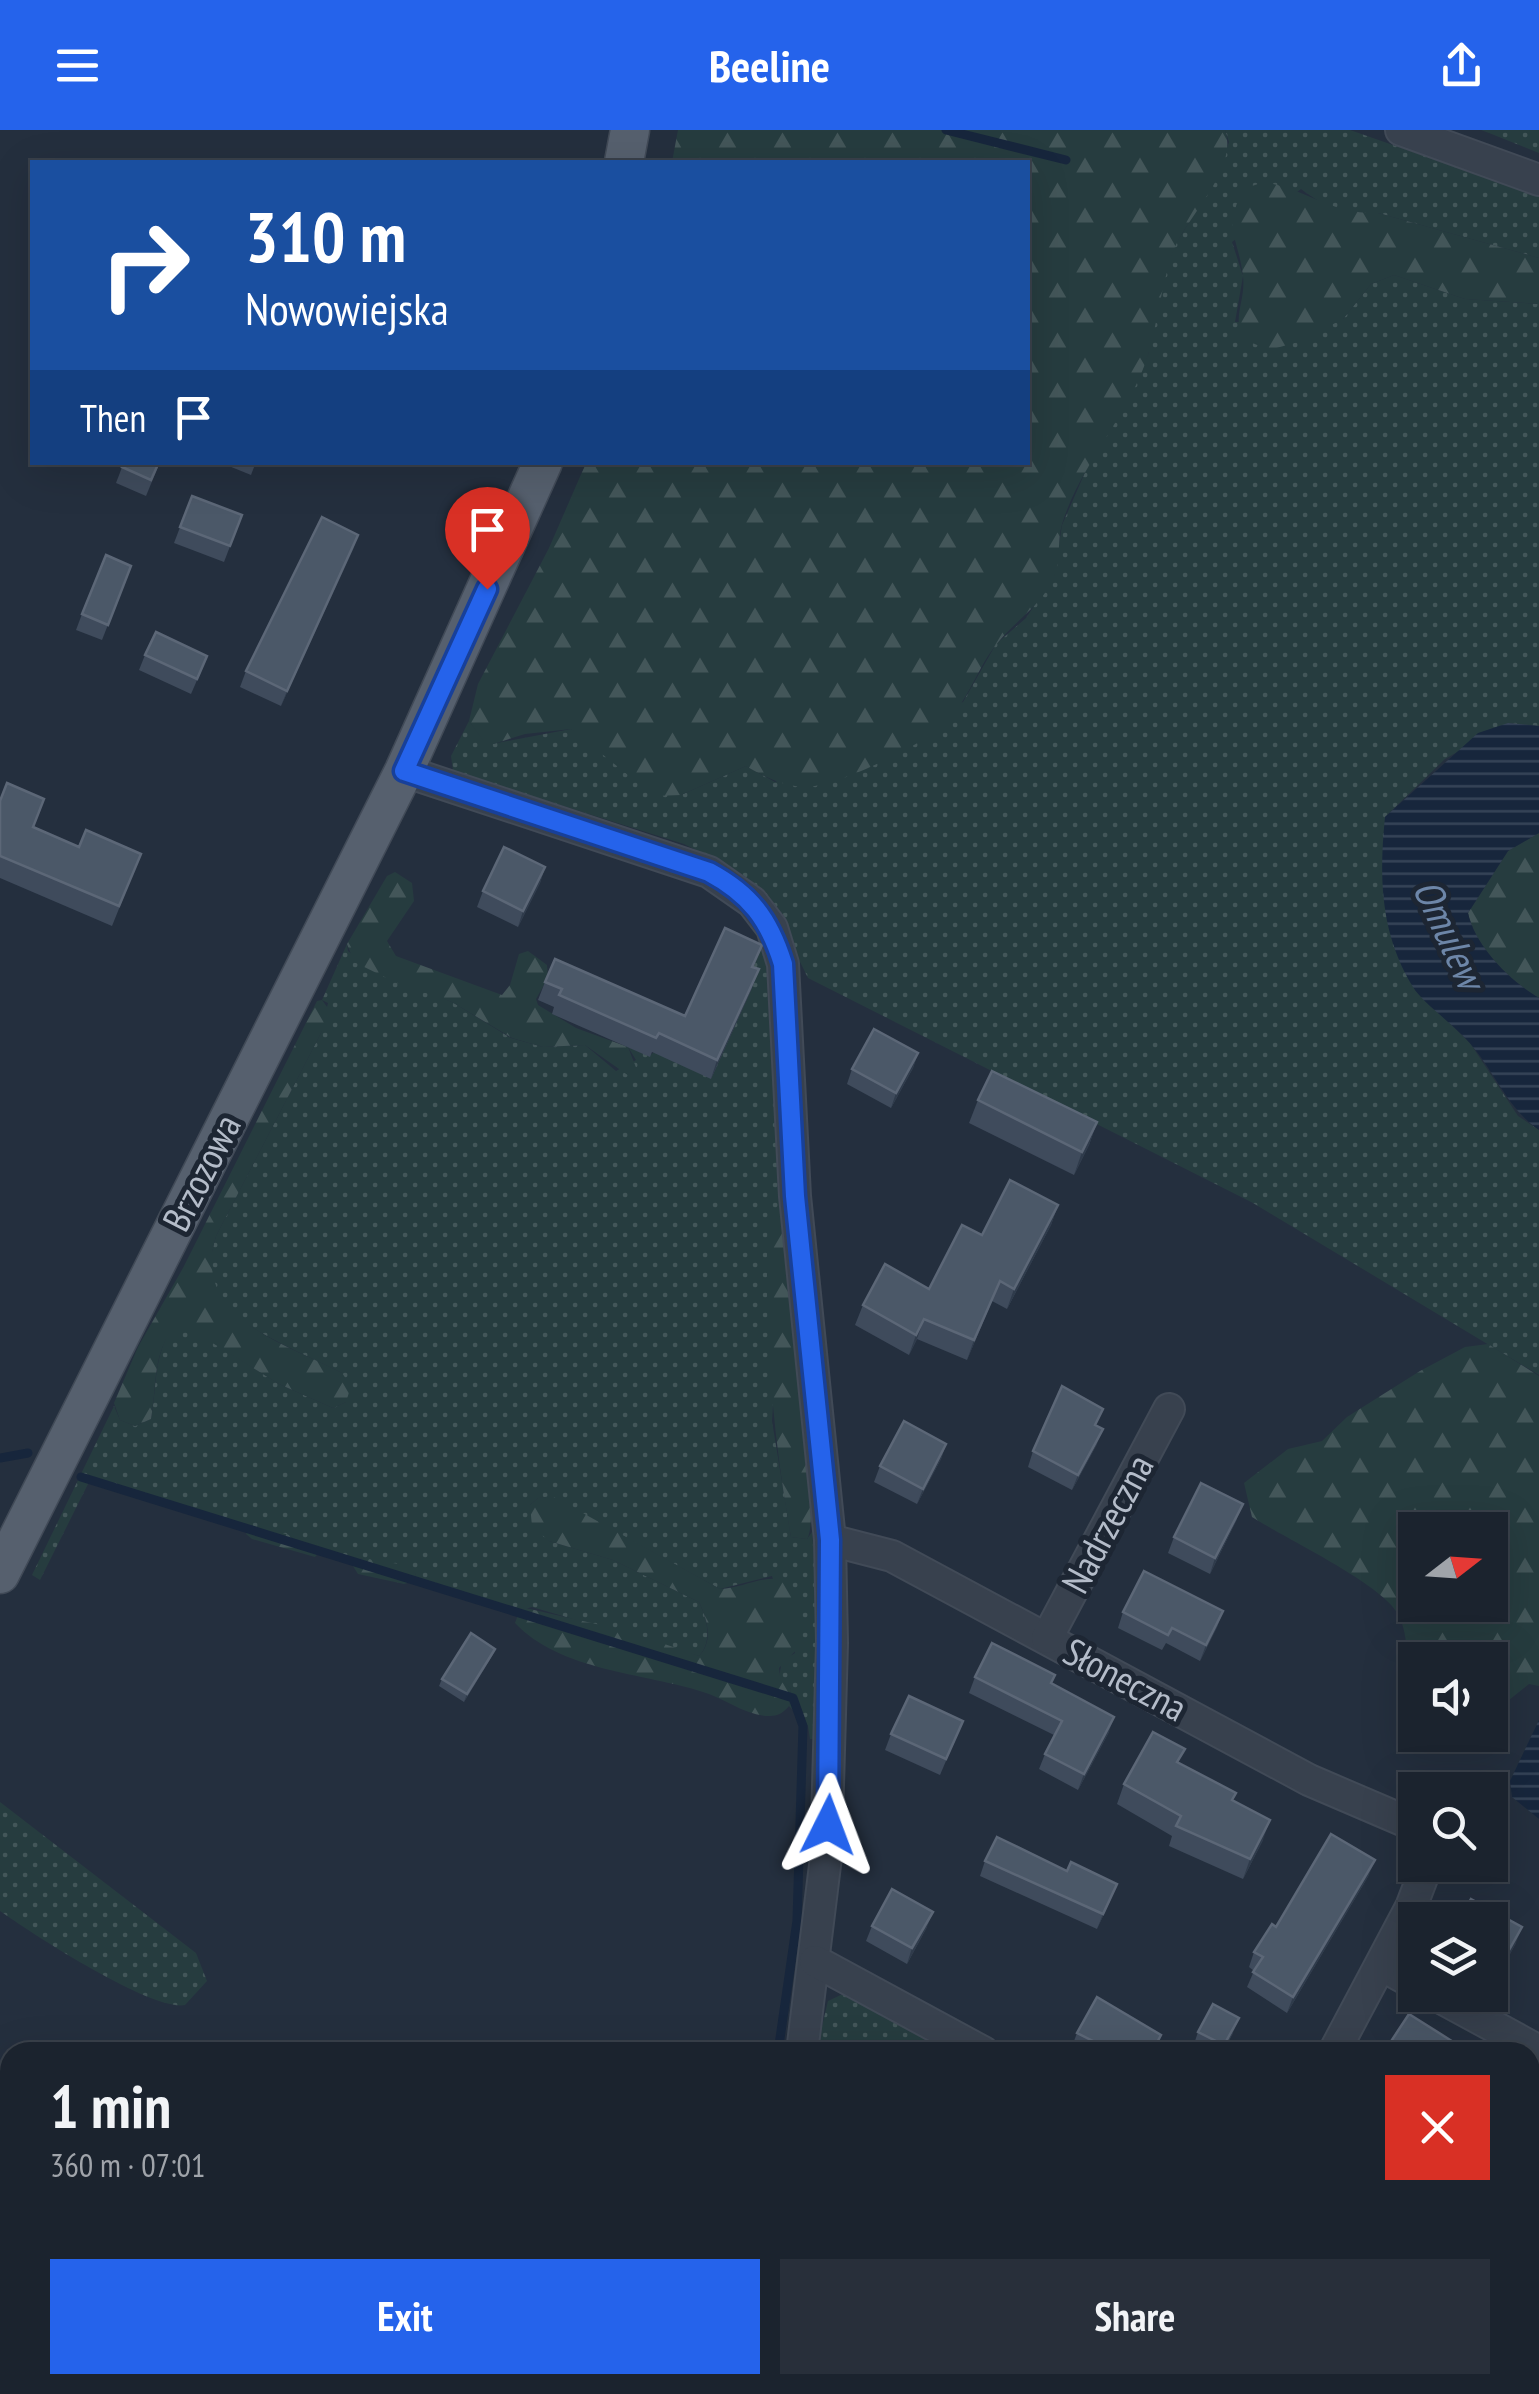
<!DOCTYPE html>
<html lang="en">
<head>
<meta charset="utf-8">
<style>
	body { margin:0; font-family:"PT Sans Narrow",sans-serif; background:#282f3a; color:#f1f3f6; height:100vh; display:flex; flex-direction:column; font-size:38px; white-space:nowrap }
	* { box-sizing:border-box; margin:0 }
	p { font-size:32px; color:#a0a4aa }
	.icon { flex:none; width:55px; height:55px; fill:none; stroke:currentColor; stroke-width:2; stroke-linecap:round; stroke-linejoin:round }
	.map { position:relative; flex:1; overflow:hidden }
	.panel { position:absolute; left:0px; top:1912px; width:1540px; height:352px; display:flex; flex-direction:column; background:#1b232e; border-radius:30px 30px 0 0; box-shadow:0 10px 40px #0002,0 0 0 2px #39404a }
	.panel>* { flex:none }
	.top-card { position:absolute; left:30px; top:30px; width:1000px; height:305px; border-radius:0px; box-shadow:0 10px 40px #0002,0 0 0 2px #39404a; background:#1a4fa0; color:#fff; overflow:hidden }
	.needle { width:65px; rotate:73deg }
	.buttons { position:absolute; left:1398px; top:1382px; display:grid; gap:20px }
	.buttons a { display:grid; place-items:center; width:110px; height:110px; border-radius:0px; background:#1b232e; box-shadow:0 10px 40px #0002,0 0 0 2px #39404a; font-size:50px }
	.pin { position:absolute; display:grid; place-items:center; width:85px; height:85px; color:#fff; margin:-102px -42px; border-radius:50% 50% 50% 0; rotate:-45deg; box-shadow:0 0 10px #0007 }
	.pin .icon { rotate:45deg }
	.me { position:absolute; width:110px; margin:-55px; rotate:3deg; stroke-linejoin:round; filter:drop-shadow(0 0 8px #0008) }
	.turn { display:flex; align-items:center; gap:35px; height:210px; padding:0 50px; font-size:45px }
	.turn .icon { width:130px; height:130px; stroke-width:2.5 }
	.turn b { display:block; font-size:70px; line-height:85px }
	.then { display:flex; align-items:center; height:95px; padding:0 50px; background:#0003; gap:20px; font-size:38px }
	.round { display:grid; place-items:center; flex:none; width:105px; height:105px; border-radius:0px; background:#282f3a }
	.head { display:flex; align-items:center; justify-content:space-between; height:170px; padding:0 50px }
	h1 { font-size:60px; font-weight:700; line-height:75px }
	.primary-button { display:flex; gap:20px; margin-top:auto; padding:20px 50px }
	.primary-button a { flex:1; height:115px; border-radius:0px; background:#2563eb; color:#fff; font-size:40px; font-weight:700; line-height:115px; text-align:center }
	.primary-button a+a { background:#282f3a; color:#f1f3f6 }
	header { display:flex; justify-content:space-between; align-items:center; height:130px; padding:0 50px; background:#2563eb; color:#fff; font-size:45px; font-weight:700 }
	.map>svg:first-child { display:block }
	.grass { fill:url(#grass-dots) }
	.forest { fill:url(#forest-firs); fill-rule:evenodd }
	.water { fill:url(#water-rules) }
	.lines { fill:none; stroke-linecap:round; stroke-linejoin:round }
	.stream { stroke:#17263c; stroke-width:9 }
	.minor-casing { stroke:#414a57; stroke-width:34 }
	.major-casing { stroke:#414a57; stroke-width:41 }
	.minor { stroke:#38414e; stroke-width:30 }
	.major { stroke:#56606e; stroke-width:38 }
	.wall { fill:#3f4b5c }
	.shaded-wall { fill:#2f3b4b }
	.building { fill:#4b5868; stroke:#5c6777; stroke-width:2.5 }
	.route-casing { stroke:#184099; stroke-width:25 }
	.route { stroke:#2563eb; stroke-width:18 }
	.labels { text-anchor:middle; stroke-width:10; stroke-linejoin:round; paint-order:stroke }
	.street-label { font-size:38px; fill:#b4bcc9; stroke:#1d2633 }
	.water-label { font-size:40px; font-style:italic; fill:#6d86a8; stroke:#1d2633 }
</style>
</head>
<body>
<header><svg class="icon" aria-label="menu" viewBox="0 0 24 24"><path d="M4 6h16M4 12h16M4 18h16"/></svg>Beeline<svg class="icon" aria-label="share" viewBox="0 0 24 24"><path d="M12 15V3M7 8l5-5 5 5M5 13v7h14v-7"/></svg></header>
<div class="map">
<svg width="1539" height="2264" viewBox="0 0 1539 2264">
	<defs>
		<pattern id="grass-dots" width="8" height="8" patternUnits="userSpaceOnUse" patternTransform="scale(2.5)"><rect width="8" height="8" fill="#263c3f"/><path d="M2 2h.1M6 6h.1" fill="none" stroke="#435659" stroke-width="1.8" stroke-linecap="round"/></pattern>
		<pattern id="forest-firs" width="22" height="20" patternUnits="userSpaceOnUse" patternTransform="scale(2.5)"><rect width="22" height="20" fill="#263c3f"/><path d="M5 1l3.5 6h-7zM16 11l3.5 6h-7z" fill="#435659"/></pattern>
		<pattern id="water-rules" width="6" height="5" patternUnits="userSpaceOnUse" patternTransform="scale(2.5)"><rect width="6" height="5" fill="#17263c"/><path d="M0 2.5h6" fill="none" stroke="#364457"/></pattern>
	</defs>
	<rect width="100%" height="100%" fill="#242f3e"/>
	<g class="grass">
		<path d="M1225 0H1350L1539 66V128L1378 83C1346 84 1327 79 1301 59L1232 112 1243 146 1235 192 1343 189 1371 154 1394 145 1465 169 1539 174V596L1508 593 1445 629 1385 687 1415 860 1470 913 1518 986 1539 1000V1245L1253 1073 808 848 768 767 739 742 684 714 453 641 451 626 469 591 487 615 571 599 681 665 746 636 775 652 963 572 996 514 1026 488 1054 446 1062 395 1090 331 1125 274 1148 225 1158 163 1175 115 1216 49 1229 12Z"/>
		<polygon points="1481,0 1539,0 1539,23 1489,3"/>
		<path d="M765 811 770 826 785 1082 772 1291 791 1407 807 1409 812 1402 821 1515 819 1609H810L808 1596 789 1576 791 1559 779 1547 782 1531 795 1523 772 1446 720 1459 552 1367 538 1368 530 1375 549 1411 613 1430 699 1472C707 1489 713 1511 699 1526L532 1477 518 1481 417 1450 415 1443 362 1428 355 1432 250 1395 246 1399 90 1350 40 1450 32 1445 114 1276 120 1290 135 1296 151 1289C157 1258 153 1230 170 1201L193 1200 279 1254 333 1278 346 1272 342 1243C313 1228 231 1195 217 1166 207 1146 210 1127 216 1106L321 903 328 873 322 870 347 814 348 821 371 840 452 872 511 908 543 917 585 915 616 941 636 930 628 917 649 926 745 855Z"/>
		<path d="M0 1672 196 1823 207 1851 185 1875C152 1882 31 1803 0 1781Z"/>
		<polygon points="847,1862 956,1922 816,1922 828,1871"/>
		<polygon points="1530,2047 1539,2052 1539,2264 812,2264 796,2255 1530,2255"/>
		<polygon points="0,2068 10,2074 10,2255 142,2255 135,2264 0,2264"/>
	</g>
	<g class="forest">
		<path d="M678 0H1225C1239 40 1186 86 1173 122 1161 156 1158 191 1148 225 1129 286 1081 333 1062 394 1057 411 1061 431 1054 447 1042 476 1013 492 995 516 975 542 967 575 941 597 918 617 832 659 802 657 780 655 765 647 746 636L681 665 654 666 571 599 525 604 487 616 469 591 478 554 549 418 586 333 1028 332V32H672Z"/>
		<path d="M1264 52C1309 60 1330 84 1378 83L1539 128V174L1465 169 1394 145 1371 154 1343 189 1298 212 1269 220 1243 209C1232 186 1246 171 1243 146 1238 106 1223 101 1243 59Z"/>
		<path d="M1539 703V868C1510 851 1475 816 1468 783L1508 721Z"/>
		<polygon points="395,742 412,753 414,771 387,811 396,826 502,865 510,855 519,824 528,821 547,835 548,848 536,869 538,875 576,898 628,917 637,940 629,946 585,915 543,917 512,908 452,872 397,853 354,832 347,814 387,746"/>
		<path d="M322 870 330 881 321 903 216 1106C191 1188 283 1212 342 1243L351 1256 346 1272 333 1278 279 1254 193 1201H171C152 1229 157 1258 151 1289L135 1296 120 1290 114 1273 138 1217 183 1138 317 871Z"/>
		<path d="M772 1088 786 1097C790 1142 823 1386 807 1409L791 1407C772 1301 764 1199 768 1092Z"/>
		<path d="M1488 1214 1539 1246V1556L1529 1554 1490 1585V1530H1415V1566C1400 1539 1413 1516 1399 1486 1385 1455 1286 1409 1252 1387L1244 1353 1288 1319 1322 1311 1347 1287 1420 1241 1465 1217ZM1490 1400V1475H1415V1400Z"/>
		<path d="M552 1366 720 1459C745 1458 764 1443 789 1451L801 1479 800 1516 779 1538 780 1547 791 1559 789 1576C783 1583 778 1586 769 1586 746 1586 724 1568 703 1562 644 1543 560 1541 515 1493L521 1477 627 1501 699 1526C714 1511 707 1489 699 1472L613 1430 549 1411 532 1396 530 1375 538 1368Z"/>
		<polygon points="250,1395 317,1412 320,1421 315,1427 252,1409 246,1404"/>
		<polygon points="362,1428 399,1434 415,1443 417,1450 404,1454 358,1444 353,1436"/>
	</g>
	<g class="water">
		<path d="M1508 593 1539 596V703L1508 721 1468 783C1475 816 1510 851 1539 868V1000C1509 980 1496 945 1473 917 1458 897 1423 874 1413 857 1380 803 1379 747 1385 687L1478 603Z"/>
		<polygon points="1539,1590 1539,1689 1512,1667 1510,1651"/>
	</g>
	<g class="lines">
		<g class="stream">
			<polyline points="946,0 1066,30"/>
			<polyline points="0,1328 28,1323"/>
			<polyline points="81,1347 793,1568 803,1596 797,1791 778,1922"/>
			<polyline points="814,2255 830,2264"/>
		</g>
		<g class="minor-casing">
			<g id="minor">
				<polyline points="1401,0 1539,50"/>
				<polyline points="404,641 709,742 752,772 772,798 783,834 795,1066 830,1410 832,1513 826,1727 802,1922"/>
				<polyline points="830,1410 892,1426 1309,1650 1407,1692 1415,1702"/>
				<polyline points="1047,1508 1169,1279"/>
				<polyline points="815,1831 983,1922"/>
				<polyline points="1381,1835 1415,1854"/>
				<polyline points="1436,1865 1539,1921"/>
				<polyline points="1334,1922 1411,1777 1427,1735"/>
				<polyline points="665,2264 671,2255"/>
			</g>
		</g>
		<g class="major-casing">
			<g id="major">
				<polyline points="624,32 630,0"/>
				<polyline points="0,1444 404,641 543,332"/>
			</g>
		</g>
		<use href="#minor" class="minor"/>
		<use href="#major" class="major"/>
	</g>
	<g class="wall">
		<polygon points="124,332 160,332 146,366 116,353"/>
		<polygon points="219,332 256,332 251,345"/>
		<polygon points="192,366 242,385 224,432 174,413"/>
		<polygon points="358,405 281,576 240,557 246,541"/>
		<polygon points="131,436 102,510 76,500 82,484"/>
		<polygon points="145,525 201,541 191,564 139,540"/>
		<polygon points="0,671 33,697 79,717 141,724 112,796 0,748"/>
		<polygon points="545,737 540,753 518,797 477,777 483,761"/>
		<polygon points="754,837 752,858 711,949 652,922 650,927 552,884 554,877 538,870 545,852 685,886"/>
		<polygon points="918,923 913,938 891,978 847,954 852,939"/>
		<polygon points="978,970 1097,992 1089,1015 1074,1045 969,993"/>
		<polygon points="1058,1075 1051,1095 1007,1179 992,1171 967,1230 917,1209 909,1225 855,1195 863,1175 929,1159 982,1105"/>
		<polygon points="1097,1296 1097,1314 1072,1360 1028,1337 1033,1321"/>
		<polygon points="946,1314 941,1329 917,1374 874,1352 880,1336"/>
		<polygon points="1237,1389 1210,1444 1168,1423 1174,1407"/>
		<polygon points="1223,1481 1217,1497 1200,1531 1166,1513 1162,1520 1118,1498 1123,1482"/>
		<polygon points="495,1519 492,1526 464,1572 439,1556 442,1549"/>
		<polygon points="975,1547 1052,1553 1109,1602 1078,1660 1039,1639 1045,1624 1054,1605 969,1563"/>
		<polygon points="963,1591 940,1645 885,1620 891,1604"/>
		<polygon points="1179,1633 1233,1670 1263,1710 1243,1749 1169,1716 1172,1706 1117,1674 1124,1654"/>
		<polygon points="985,1731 1111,1769 1097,1799 980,1746"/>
		<polygon points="1369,1745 1287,1883 1247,1857 1254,1841 1249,1837 1254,1822 1276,1797"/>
		<polygon points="1490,1790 1516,1813 1495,1851 1490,1848"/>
		<polygon points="872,1796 927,1797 907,1834 866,1811"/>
		<polygon points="1198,1902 1233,1903 1223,1922 1203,1922 1193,1917"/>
		<polygon points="1077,1903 1154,1922 1079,1922 1071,1919"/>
		<polygon points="368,2255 387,2255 380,2264"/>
		<polygon points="719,2255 826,2264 715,2264"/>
	</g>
	<g class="shaded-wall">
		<polygon points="358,405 353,420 281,576 287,561"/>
		<polygon points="545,737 540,753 518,797 523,781"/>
		<polygon points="759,839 752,858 711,949 717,930"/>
		<polygon points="918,923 913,938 891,978 896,963"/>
		<polygon points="1097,992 1089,1015 1074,1045 1082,1022"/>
		<polygon points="1058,1075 1051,1095 1007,1179 1014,1159"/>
		<polygon points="1000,1151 992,1171 967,1230 974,1210"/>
		<polygon points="924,1189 917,1209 909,1225 916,1205"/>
		<polygon points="1103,1299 1097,1314 1072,1360 1078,1345"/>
		<polygon points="946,1314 941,1329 917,1374 923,1359"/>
		<polygon points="1243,1374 1237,1389 1210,1444 1215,1428"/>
		<polygon points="1223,1481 1217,1497 1200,1531 1206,1515"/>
		<polygon points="495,1519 492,1526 464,1572 467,1564"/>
		<polygon points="1114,1587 1109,1602 1078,1660 1084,1644"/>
		<polygon points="1270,1690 1263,1710 1243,1749 1250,1729"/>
		<polygon points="1375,1730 1369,1745 1287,1883 1293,1867"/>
		<polygon points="1117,1754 1111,1769 1097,1799 1103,1784"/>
		<polygon points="933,1782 927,1797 907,1834 912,1818"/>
		<polygon points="1522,1797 1516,1813 1495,1851 1500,1836"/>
		<polygon points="1239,1888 1233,1903 1221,1922 1224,1915"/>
	</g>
	<g class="building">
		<polygon points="124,332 159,332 151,350 122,337"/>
		<polygon points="192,366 242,385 230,416 180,397"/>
		<polygon points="322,387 358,405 287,561 246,541"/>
		<polygon points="106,425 131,436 108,495 82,484"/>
		<polygon points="156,502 207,526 197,549 145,525"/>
		<polygon points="7,653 44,669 33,697 79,717 86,700 141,724 119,776 0,726 0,671"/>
		<polygon points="504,717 545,737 523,781 483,761"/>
		<polygon points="725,798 762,815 752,837 759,839 717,930 659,903 656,908 559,865 562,859 545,852 555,829 685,886"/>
		<polygon points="874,899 918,923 896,963 852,939"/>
		<polygon points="992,941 1097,992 1082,1022 978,970"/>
		<polygon points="1010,1050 1058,1075 1014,1159 1000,1151 974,1210 924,1189 916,1205 863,1175 885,1134 929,1159 962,1095 982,1105"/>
		<polygon points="1062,1256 1103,1279 1095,1295 1103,1299 1078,1345 1033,1321"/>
		<polygon points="904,1291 946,1314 923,1359 880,1336"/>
		<polygon points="1201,1353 1243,1374 1215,1428 1174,1407"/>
		<polygon points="1144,1441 1223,1481 1206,1515 1172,1498 1168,1505 1123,1482"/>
		<polygon points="471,1503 495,1519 467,1564 442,1549"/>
		<polygon points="992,1513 1055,1545 1051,1553 1114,1587 1084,1644 1045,1624 1062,1591 975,1547"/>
		<polygon points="909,1566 963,1591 946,1629 891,1604"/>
		<polygon points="1153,1602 1185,1619 1177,1632 1236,1663 1232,1670 1270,1690 1250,1729 1176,1696 1181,1686 1124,1654"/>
		<polygon points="1331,1704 1375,1730 1293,1867 1253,1842 1263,1827 1254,1822 1272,1794 1276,1797"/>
		<polygon points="997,1707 1067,1741 1071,1732 1117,1754 1103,1784 985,1731"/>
		<polygon points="892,1759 933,1782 912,1818 872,1796"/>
		<polygon points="1471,1769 1522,1797 1500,1836 1490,1830 1490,1790 1459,1790"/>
		<polygon points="1097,1867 1161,1905 1152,1922 1115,1922 1077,1903"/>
		<polygon points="1213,1874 1239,1888 1224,1915 1198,1902"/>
		<polygon points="1409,1884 1455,1913 1449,1922 1384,1922"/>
		<polygon points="433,2255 463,2255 475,2264 428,2264"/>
		<polygon points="719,2255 813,2255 826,2264 727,2264 728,2262"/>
	</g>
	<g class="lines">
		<g class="route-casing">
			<path id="route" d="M487 459 404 641 709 742C750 764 769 789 783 834L795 1066 830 1410 828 1695"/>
		</g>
		<use href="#route" class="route"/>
	</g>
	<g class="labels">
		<g class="street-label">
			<text transform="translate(202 1043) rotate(-63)" y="13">Brzozowa</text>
			<text transform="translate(1108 1394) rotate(-62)" y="13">Nadrzeczna</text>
			<text transform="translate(1125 1550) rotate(28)" y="13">Słoneczna</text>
		</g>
		<g class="water-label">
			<text transform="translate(1449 804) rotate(65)" y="14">Omulew</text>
		</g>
	</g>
</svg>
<div class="buttons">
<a><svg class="needle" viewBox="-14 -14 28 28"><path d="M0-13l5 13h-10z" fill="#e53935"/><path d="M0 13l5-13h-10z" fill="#a0a4aa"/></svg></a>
<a><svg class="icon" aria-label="sound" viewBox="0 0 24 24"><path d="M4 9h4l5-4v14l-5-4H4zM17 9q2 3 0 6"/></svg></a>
<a><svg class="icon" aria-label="search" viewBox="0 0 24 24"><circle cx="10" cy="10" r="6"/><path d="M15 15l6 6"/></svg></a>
<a><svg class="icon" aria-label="layers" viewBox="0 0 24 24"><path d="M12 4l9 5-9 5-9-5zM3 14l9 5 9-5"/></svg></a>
</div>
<div class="pin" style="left:487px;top:459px;background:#d93025"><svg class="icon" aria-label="arrive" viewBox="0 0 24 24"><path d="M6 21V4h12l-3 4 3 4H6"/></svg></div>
<svg class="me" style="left:828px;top:1695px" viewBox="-20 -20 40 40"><path d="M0-17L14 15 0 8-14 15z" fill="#2563eb" stroke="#fff" stroke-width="4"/></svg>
<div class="top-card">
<div class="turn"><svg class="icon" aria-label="right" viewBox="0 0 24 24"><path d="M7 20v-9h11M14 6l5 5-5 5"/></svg><div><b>310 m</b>Nowowiejska</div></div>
<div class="then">Then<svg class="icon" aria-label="arrive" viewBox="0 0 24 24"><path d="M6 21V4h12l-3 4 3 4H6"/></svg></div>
</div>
<section class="panel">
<div class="head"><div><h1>1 min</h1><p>360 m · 07:01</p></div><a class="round" style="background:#d93025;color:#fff"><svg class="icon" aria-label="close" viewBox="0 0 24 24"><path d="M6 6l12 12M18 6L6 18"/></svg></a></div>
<div class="primary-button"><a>Exit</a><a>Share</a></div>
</section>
</div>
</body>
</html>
